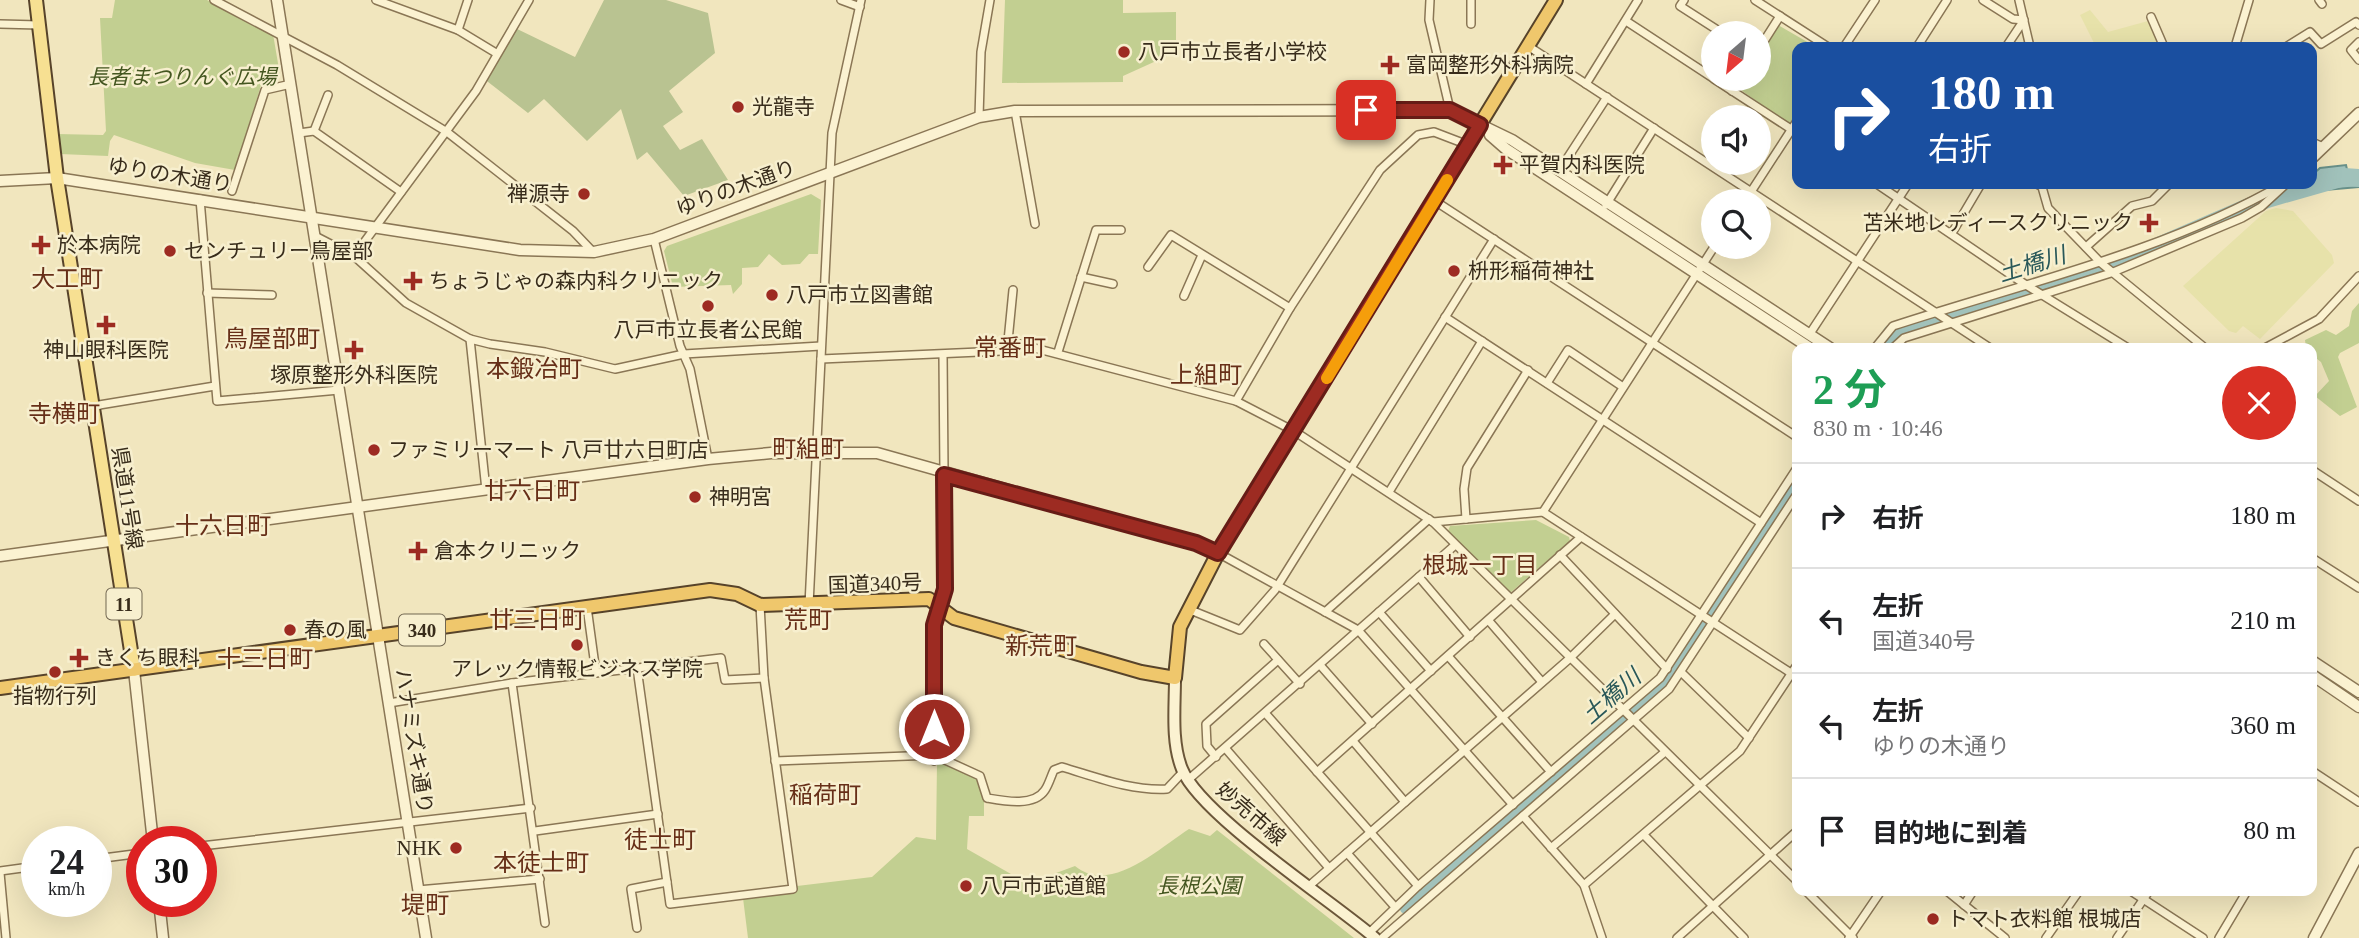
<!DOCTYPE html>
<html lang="ja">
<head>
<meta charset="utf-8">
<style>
	body { margin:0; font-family:"Times New Roman","Noto Sans JP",serif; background:#f6f6f6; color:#202124; height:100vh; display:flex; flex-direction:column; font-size:26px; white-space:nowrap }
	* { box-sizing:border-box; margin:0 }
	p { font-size:23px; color:#757577 }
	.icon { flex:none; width:38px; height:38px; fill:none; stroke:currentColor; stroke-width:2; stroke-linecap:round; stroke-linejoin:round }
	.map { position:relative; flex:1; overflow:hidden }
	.details { position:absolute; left:1792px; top:343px; width:525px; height:553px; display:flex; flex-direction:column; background:#fff; border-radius:14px; box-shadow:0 7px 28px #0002 }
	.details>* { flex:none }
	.banner { position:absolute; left:1792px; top:42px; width:525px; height:147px; border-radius:14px; box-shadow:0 7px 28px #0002; background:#1a4fa0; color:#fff; overflow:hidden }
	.needle { width:46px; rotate:208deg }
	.tools { position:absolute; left:1701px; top:21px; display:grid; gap:14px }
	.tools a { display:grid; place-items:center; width:70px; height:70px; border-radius:50%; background:#fff; box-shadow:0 7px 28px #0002; font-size:35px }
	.speed { position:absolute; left:21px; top:826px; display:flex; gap:14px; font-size:35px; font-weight:700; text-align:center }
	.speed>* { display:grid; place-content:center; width:91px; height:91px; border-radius:50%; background:#fff; box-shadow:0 7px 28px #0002; line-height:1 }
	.speed small { font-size:18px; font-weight:400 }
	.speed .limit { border:10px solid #d22; background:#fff; color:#111 }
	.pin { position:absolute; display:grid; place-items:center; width:60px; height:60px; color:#fff; margin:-30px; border-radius:14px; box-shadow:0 4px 10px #0006 }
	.me { position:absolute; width:77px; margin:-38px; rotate:0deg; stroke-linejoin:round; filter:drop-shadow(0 0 5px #0008) }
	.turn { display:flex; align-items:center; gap:24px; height:147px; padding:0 21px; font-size:32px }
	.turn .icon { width:91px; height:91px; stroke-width:2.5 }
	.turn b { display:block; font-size:49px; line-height:60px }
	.round { display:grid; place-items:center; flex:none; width:74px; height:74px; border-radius:37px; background:#f6f6f6 }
	.headline { display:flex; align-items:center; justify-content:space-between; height:119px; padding:0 21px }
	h1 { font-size:42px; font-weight:700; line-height:52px; color:#1e9e55 }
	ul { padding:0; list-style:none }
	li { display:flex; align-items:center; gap:21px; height:105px; padding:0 21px; border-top:2px solid #e0e0e0 }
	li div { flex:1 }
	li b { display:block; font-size:26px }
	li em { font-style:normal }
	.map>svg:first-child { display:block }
	.farmland { fill:#e7e2aa }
	.green { fill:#c2cf91 }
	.cemetery { fill:#b9c391 }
	.water { fill:#a1c2bb; stroke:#689089; stroke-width:2 }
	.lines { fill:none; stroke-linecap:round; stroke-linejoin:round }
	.river { stroke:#a1c2bb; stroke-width:18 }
	.minor-casing { stroke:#8a7655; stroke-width:10 }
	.tertiary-casing { stroke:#8a7655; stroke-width:13 }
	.secondary-casing { stroke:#6b5639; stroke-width:14 }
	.primary-casing { stroke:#57432a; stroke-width:16 }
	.trunk-casing { stroke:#57432a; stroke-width:16 }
	.minor { stroke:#fbf2d1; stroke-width:7 }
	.tertiary { stroke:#fbf2d1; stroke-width:10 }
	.secondary { stroke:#fbf2d1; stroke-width:10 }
	.primary { stroke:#f7e092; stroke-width:12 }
	.trunk { stroke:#efc76c; stroke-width:12 }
	.route-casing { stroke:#661c16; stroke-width:18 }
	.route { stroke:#9d2b22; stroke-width:12 }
	.slow { stroke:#f59e0b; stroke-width:12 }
	.poi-dot { fill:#9d2b22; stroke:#f7efce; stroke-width:2.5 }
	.labels { text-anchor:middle; stroke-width:5; stroke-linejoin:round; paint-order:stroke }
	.shield { fill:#f7efce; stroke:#716651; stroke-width:2 }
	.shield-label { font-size:19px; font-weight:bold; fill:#382c1b }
	.poi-label { font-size:21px; fill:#382c1b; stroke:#f7efce; text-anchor:start }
	.park-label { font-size:21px; font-style:italic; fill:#445620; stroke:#f7efce }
	.street-label { font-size:21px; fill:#382c1b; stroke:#f7efce }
	.water-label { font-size:23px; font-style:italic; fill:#295859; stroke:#f7efce }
	.neighbourhood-label { font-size:23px; fill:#672f18; stroke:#f7efce }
	.quarter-label { font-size:24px; fill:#672f18; stroke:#f7efce }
</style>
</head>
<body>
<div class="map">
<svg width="2359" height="938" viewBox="0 0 2359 938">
	<rect width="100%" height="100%" fill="#f1e6be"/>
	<g class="farmland">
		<polygon points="2090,10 2108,32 2148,21 2161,47 2096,47 2080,15"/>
		<polygon points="2276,208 2293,211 2332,255 2334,263 2260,339 2243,326 2236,333 2229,331 2183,286 2266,211"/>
	</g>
	<g class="green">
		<polygon points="115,0 207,0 273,34 280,75 262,82 235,170 195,163 114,135 110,141 108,156 60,154 57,134 103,135 106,131 100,18 112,18"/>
		<polygon points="1005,0 1123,0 1123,13 1176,12 1176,52 1123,76 1123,82 1002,83"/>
		<polygon points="1778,25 1816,47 1797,47 1797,113 1789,124 1738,88 1744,79 1759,79 1759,56"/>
		<polygon points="811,194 821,200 818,254 809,254 800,264 782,265 769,254 758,267 742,268 742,284 733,294 731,285 673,287 664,251 667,246"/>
		<polygon points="2359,303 2359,343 2340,353 2338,357 2357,407 2340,416 2315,396 2329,381 2321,362 2312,355 2312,348 2306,348 2305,340 2326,330 2336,335 2349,326 2352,311"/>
		<polygon points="1536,520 1569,537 1570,541 1510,593 1448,531 1450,526"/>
		<path d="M941 762 978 777 984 799V816H969L967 849 1018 878 1032 882 1075 866C1110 895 1158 849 1189 829L1210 836 1217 830 1354 938H748L743 898 796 893 797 886 872 877 916 837 936 840 937 763Z"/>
	</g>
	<polygon class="cemetery" points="604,0 666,0 708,13 715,53 669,91 683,112 663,126 680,150 702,139 728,180 684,196 647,152 637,160 621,109 587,141 544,99 528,113 483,78 513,27 575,57"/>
	<polygon class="water" points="2346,165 2348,174 2359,174 2359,187 2291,193 2302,184 2312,184 2312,175 2320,168"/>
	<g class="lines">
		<g class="river">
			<polyline points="1882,348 1892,333 2124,261 2267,199 2344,177 2359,178"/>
			<polyline points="1408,906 1668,679 1797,481"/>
		</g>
		<g class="minor-casing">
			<g id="minor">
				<polyline points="214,0 337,65 447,132 573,231 593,252"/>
				<polyline points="376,0 458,30 496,53"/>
				<polyline points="841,0 860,7"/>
				<polyline points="1430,0 1429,20 1450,110"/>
				<polyline points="1684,0 1680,6 1722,33"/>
				<polyline points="1755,0 1828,47"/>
				<polyline points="1983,0 2013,19 2024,20 2006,47"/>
				<polyline points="2019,0 2030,47"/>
				<polyline points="2319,0 2322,4"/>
				<polyline points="2151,17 2164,47"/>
				<polyline points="1626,21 1713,78"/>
				<polyline points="0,24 39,25"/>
				<polyline points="1471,24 1471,0"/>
				<polyline points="458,30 468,0"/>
				<polyline points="2359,42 2351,50 2359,60"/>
				<polyline points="1528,46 1990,348"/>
				<polyline points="1844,47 1875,0"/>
				<polyline points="1917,47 1947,0"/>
				<polyline points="2235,47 2249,0"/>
				<polyline points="2286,47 2310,32 2321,44 2356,22 2359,25"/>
				<polyline points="1759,49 1780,16"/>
				<polyline points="1714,79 1797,133"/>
				<polyline points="1586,84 1638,0"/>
				<polyline points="1732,91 1740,79"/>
				<polyline points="1015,111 1035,224"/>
				<polyline points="979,117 981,52 990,0"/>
				<polyline points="314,131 328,95"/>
				<polyline points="299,133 314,131 401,192"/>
				<polyline points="2312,142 2323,147"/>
				<polyline points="1559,171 1607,97"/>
				<polyline points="1877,184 2026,285 2128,348"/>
				<polyline points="2037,184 2042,187 2048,208 2101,263 2205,348"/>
				<polyline points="232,191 265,90 291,84"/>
				<polyline points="200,199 217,401 339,390"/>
				<polyline points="1435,201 1797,437"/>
				<polyline points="1745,201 1797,121"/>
				<polyline points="1606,205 1654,128"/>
				<polyline points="1952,233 1981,184"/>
				<polyline points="317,237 354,256 406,303 470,339 490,344 545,352 615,369 684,354 821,346"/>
				<polyline points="654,239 680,346 690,369 708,459"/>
				<polyline points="2086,247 2132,206 2152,201 2169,184"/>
				<polyline points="354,256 476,91 529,0"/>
				<polyline points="1148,267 1171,235 1290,308"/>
				<polyline points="1081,277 1113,284"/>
				<polyline points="207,293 272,295"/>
				<polyline points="1184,296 1202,255"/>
				<polyline points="1445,317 1761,523"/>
				<polyline points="1809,335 1908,184"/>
				<polyline points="470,339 486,490"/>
				<polyline points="1008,341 1013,290"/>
				<path d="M1875 348 1893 326C2024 283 2162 253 2283 184"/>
				<polyline points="1893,348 1904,338 2111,273 2242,218 2261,207 2286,184"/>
				<polyline points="2265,348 2319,319 2359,276"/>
				<polyline points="1058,352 1096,230 1121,230"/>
				<polyline points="821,359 1002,351 1008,341 1236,401 1294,431 1433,522 1797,881"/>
				<polyline points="1547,383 1568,350 1623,387"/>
				<polyline points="1236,401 1290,308 1380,170 1418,135 1434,132 1468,145"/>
				<polyline points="93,406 215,386"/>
				<polyline points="2312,470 2359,501"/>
				<polyline points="1389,492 1482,341"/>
				<polyline points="1543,512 1797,677"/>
				<polyline points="1466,519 1464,489 1467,468 1528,370"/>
				<polyline points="1433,522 1543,512 1714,247"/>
				<polyline points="1218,553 1358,630 1513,805"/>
				<polyline points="1560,555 1667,669"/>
				<polyline points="2312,558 2359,588"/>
				<polyline points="1419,577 1470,637"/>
				<polyline points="809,605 832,133 861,0"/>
				<polyline points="587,607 596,673"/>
				<polyline points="1188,609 1240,630 1275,590 1494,239"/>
				<polyline points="1325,612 1429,519"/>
				<polyline points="1379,612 1431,671"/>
				<polyline points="1489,621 1542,682"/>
				<polyline points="1264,644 1300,684"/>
				<polyline points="1448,656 1551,772"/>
				<polyline points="1320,665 1372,724"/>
				<polyline points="637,668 670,904 793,889 764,678 760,605"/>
				<polyline points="1682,673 1749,738"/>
				<polyline points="512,683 545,923"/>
				<polyline points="389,703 512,683 721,658 725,680 764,678"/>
				<polyline points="1266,714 1418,886"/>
				<polyline points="1353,741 1405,802"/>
				<polyline points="1226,749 1329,868"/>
				<polyline points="1216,757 1207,746 1206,724 1278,660"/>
				<path d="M775 761 934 755 980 776 987 798C1004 801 1034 807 1045 790 1049 784 1051 776 1054 770L1062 767C1096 777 1131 791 1167 789L1183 772"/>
				<polyline points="934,761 935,625 945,589 943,355"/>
				<polyline points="2312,771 2359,802"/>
				<polyline points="1317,772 1581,537"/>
				<polyline points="1188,780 1454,546"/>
				<polyline points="1523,816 1584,885 1602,938"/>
				<polyline points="535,831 658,814"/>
				<polyline points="1644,835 1744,938"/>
				<polyline points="201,846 531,808"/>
				<polyline points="1551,848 1665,752"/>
				<polyline points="1347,853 1395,907"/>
				<polyline points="96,859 142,853"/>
				<polyline points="0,871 37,866"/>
				<polyline points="0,873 6,938"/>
				<polyline points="1584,885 1740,751 1797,665"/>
				<polyline points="1309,886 1569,659 1615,614"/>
				<polyline points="418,890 540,879"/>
				<polyline points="1806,891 1853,938"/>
				<polyline points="1947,891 2005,938"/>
				<polyline points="2131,891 2203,938"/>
				<polyline points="1964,905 1973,891"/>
				<polyline points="637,928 631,889 667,882"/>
				<polyline points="1369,933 1418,886 1660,678 1797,468"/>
				<polyline points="1382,938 1669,689 1797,494"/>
				<polyline points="1677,938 1797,831"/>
				<polyline points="1849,938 1881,891"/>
				<polyline points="2046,938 2079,891"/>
				<polyline points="2117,938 2149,891"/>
				<polyline points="2219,938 2247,891"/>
			</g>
		</g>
		<g class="tertiary-casing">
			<g id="tertiary">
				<polyline points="277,0 426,938"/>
				<polyline points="1490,135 1506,149 1810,348"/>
				<polyline points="2312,158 2359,113"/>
				<polyline points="0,181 57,178 520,250 594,252 654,239 979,117 1015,111 1450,110 1512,140 1830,348"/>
				<polyline points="0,556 708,459 771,453 877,453 1196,543 1218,553"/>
				<polyline points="2312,661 2359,692"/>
				<polyline points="134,670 153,842"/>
				<polyline points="2312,675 2359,707"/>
				<polyline points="159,901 163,938"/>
				<polyline points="2314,938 2359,853"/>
			</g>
		</g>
		<g class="secondary-casing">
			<path id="secondary" d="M1175 678C1175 707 1171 742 1182 769 1200 815 1332 901 1375 938"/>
		</g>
		<g class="primary-casing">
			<polyline id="primary" points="36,0 57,178 134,670"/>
		</g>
		<g class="trunk-casing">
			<polyline id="trunk" points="0,688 710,590 737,594 760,605 929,599 954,618 1141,672 1175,678 1180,627 1218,553 1556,0"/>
		</g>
		<use href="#minor" class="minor"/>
		<use href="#tertiary" class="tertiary"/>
		<use href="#secondary" class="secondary"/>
		<use href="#primary" class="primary"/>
		<use href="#trunk" class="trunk"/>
	</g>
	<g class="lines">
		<g class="route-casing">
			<polyline id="route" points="934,729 934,625 945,589 944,475 1196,543 1218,553 1480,125 1450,110 1366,110"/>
		</g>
		<use href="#route" class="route"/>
		<polyline class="slow" points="1327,378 1447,180"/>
	</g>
	<g class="poi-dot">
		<circle cx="1124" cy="52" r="7"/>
		<path d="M1386.5 54.5h7v7h7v7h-7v7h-7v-7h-7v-7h7z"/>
		<circle cx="738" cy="107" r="7"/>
		<path d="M1499.5 154.5h7v7h7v7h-7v7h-7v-7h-7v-7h7z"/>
		<circle cx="584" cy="194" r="7"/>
		<path d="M2145.5 212.5h7v7h7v7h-7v7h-7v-7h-7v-7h7z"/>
		<path d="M37.5 234.5h7v7h7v7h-7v7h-7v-7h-7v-7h7z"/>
		<circle cx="170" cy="251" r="7"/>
		<circle cx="1454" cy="271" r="7"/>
		<path d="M409.5 270.5h7v7h7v7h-7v7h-7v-7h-7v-7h7z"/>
		<circle cx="772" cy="295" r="7"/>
		<circle cx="708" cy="306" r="7"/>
		<path d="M102.5 314.5h7v7h7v7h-7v7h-7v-7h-7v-7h7z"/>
		<path d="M350.5 339.5h7v7h7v7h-7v7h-7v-7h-7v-7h7z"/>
		<circle cx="374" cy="450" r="7"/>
		<circle cx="695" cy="497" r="7"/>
		<path d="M414.5 540.5h7v7h7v7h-7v7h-7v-7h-7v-7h7z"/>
		<circle cx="290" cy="630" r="7"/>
		<circle cx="577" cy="645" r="7"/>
		<path d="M75.5 647.5h7v7h7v7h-7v7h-7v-7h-7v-7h7z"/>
		<circle cx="55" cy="672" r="7"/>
		<circle cx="456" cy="848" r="7"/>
		<circle cx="966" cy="886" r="7"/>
		<circle cx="1933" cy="919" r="7"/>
	</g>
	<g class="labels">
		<g class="shield">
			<rect x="106.5" y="588.5" width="35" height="31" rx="5"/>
			<rect x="399" y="614.5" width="46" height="31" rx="5"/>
		</g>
		<g class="shield-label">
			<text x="124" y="611">11</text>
			<text x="422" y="637">340</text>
		</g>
		<g class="poi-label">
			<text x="1138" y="59">八戸市立長者小学校</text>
			<text x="1406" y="72">富岡整形外科病院</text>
			<text x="752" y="114">光龍寺</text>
			<text x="1519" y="172">平賀内科医院</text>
			<text x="570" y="201" text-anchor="end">禅源寺</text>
			<text x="2133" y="230" text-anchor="end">苫米地レディースクリニック</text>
			<text x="57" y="252">於本病院</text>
			<text x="184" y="258">センチュリー鳥屋部</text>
			<text x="1468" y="278">枡形稲荷神社</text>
			<text x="429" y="288">ちょうじゃの森内科クリニック</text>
			<text x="786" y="302">八戸市立図書館</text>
			<text x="708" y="337" text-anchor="middle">八戸市立長者公民館</text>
			<text x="106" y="357" text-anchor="middle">神山眼科医院</text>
			<text x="354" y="382" text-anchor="middle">塚原整形外科医院</text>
			<text x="388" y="457">ファミリーマート 八戸廿六日町店</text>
			<text x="709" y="504">神明宮</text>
			<text x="434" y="558">倉本クリニック</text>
			<text x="304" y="637">春の風</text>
			<text x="95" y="665">きくち眼科</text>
			<text x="577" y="676" text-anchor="middle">アレック情報ビジネス学院</text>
			<text x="55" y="703" text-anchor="middle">指物行列</text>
			<text x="442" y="855" text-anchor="end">NHK</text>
			<text x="980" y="893">八戸市武道館</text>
			<text x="1947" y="926">トマト衣料館 根城店</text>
		</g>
		<g class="park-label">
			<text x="182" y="84">長者まつりんぐ広場</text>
			<text x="1199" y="893">長根公園</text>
		</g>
		<g class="street-label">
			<text transform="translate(170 175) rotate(9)" y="7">ゆりの木通り</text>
			<text transform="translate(736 188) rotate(-20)" y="7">ゆりの木通り</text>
			<text transform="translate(127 498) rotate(81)" y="7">県道11号線</text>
			<text transform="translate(875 584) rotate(-2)" y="7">国道340号</text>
			<text transform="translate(414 741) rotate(81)" y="7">ハナミズキ通り</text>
			<text transform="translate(1251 814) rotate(41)" y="7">妙売市線</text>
		</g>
		<g class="water-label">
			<text transform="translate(2032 264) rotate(-17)" y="8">土橋川</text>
			<text transform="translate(1611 696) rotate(-41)" y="8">土橋川</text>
		</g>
		<g class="neighbourhood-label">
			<text x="1480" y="573">根城一丁目</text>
		</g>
		<g class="quarter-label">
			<text x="67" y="287">大工町</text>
			<text x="272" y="347">鳥屋部町</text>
			<text x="1010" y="356">常番町</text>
			<text x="534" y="377">本鍛冶町</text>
			<text x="1206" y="383">上組町</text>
			<text x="64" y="422">寺横町</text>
			<text x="808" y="457">町組町</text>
			<text x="532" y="499">廿六日町</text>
			<text x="223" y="534">十六日町</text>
			<text x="537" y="628">廿三日町</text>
			<text x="808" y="628">荒町</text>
			<text x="1041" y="654">新荒町</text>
			<text x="265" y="667">十三日町</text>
			<text x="825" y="803">稲荷町</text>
			<text x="660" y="848">徒士町</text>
			<text x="541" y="871">本徒士町</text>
			<text x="425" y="913">堤町</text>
		</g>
	</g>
</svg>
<div class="tools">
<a><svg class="needle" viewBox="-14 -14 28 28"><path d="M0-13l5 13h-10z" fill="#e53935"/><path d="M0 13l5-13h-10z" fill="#757577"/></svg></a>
<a><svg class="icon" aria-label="sound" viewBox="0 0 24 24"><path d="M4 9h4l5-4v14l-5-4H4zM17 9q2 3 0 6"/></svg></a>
<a><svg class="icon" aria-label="search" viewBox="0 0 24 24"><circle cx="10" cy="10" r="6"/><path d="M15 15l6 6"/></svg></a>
</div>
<div class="speed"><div>24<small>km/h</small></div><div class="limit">30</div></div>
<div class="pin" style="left:1366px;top:110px;background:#d93025"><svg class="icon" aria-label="arrive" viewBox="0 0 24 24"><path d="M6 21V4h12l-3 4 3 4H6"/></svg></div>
<svg class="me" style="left:934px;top:729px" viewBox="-20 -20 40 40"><circle r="17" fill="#9d2b22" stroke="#fff" stroke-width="3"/><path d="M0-11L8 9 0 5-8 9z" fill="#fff"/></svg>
<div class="banner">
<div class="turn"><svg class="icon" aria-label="right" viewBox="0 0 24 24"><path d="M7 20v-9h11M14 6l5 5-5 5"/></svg><div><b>180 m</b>右折</div></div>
</div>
<section class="details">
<div class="headline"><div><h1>2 分</h1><p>830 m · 10:46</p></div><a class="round" style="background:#d93025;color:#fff"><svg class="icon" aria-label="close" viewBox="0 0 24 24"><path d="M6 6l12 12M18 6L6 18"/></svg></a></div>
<ul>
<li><svg class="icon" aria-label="right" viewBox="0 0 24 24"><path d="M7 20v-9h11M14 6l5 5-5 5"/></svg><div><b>右折</b></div><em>180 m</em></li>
<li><svg class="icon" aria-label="left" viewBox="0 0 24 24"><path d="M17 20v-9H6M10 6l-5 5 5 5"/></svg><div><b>左折</b><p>国道340号</p></div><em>210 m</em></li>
<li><svg class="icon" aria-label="left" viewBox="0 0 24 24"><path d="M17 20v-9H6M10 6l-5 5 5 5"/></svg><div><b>左折</b><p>ゆりの木通り</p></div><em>360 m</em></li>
<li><svg class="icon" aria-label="arrive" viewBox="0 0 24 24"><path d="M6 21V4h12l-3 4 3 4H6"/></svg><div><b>目的地に到着</b></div><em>80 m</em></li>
</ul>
</section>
</div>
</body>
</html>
